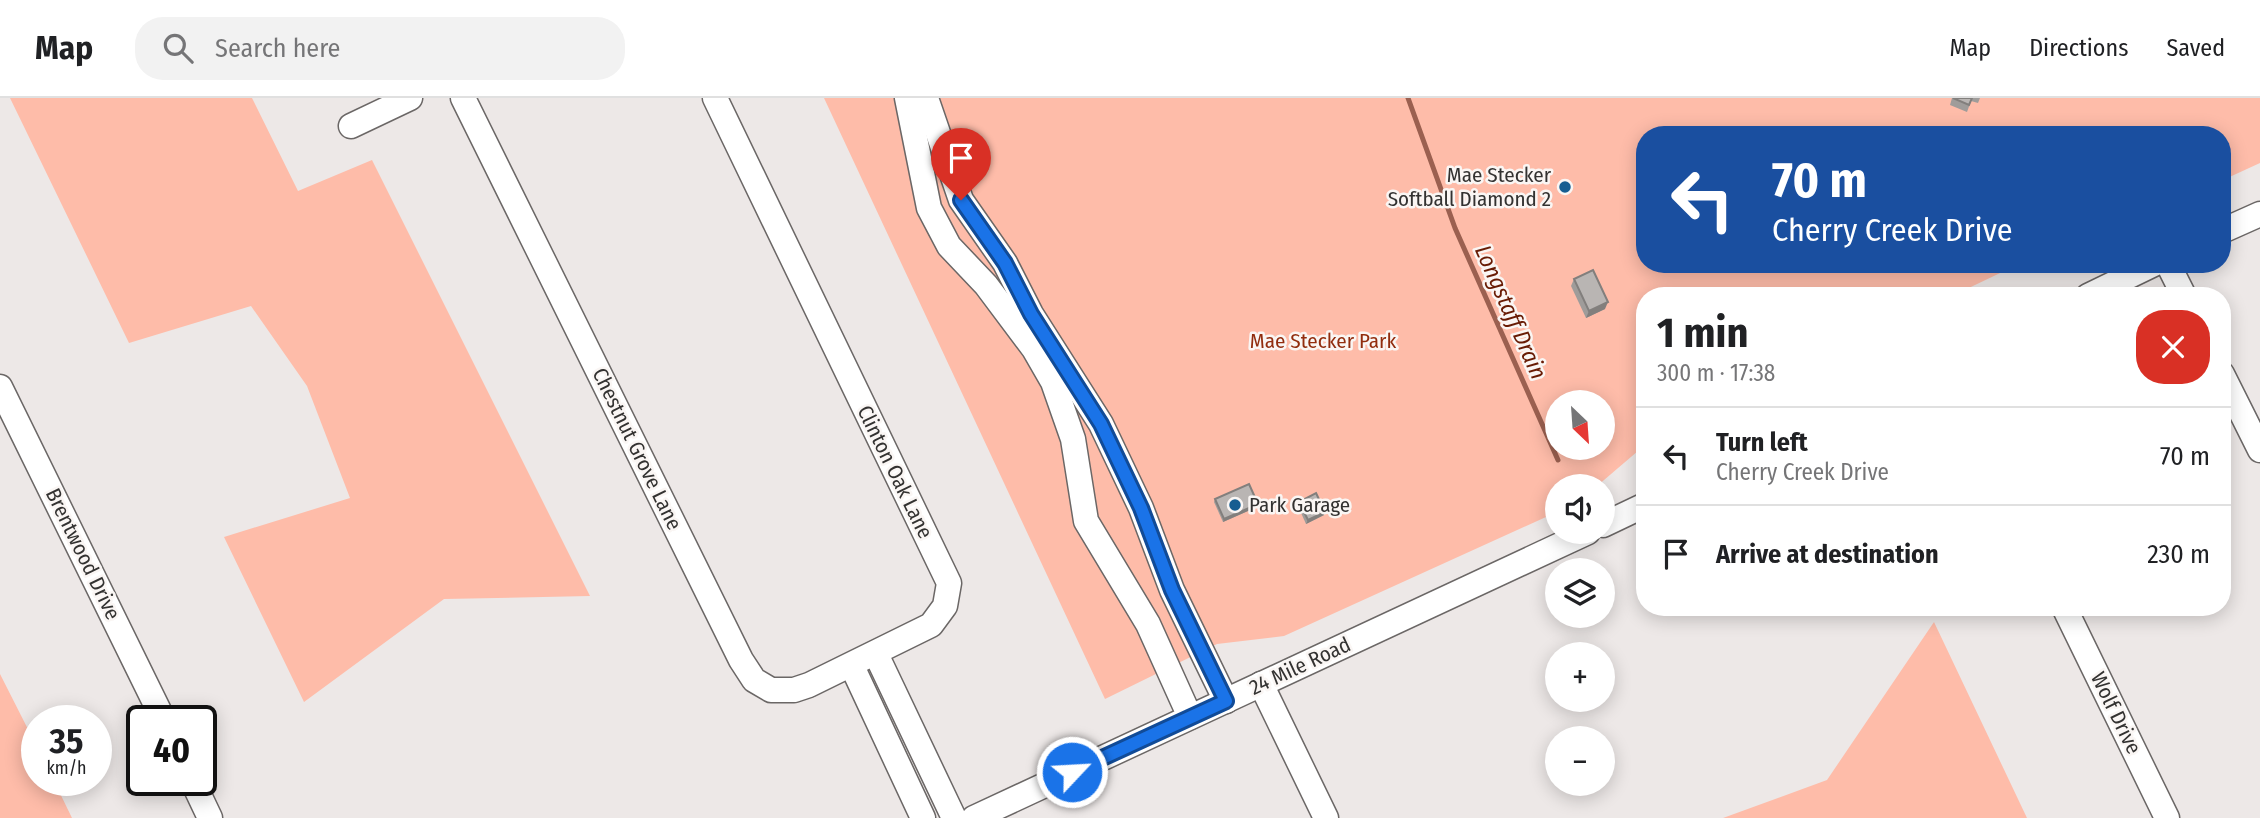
<!DOCTYPE html>
<html lang="en">
<head>
<meta charset="utf-8">
<style>
	body { margin:0; font-family:"Fira Sans Condensed",sans-serif; background:#f2f2f2; color:#202124; height:100vh; display:flex; flex-direction:column; font-size:26px; white-space:nowrap }
	* { box-sizing:border-box; margin:0 }
	p { font-size:23px; color:#757577 }
	.icon { flex:none; width:38px; height:38px; fill:none; stroke:currentColor; stroke-width:2; stroke-linecap:round; stroke-linejoin:round }
	.map { position:relative; flex:1; overflow:hidden }
	.drawer { position:absolute; left:1636px; top:189px; width:595px; height:329px; display:flex; flex-direction:column; background:#fff; border-radius:28px; box-shadow:0 4px 18px #0003 }
	.drawer>* { flex:none }
	.banner { position:absolute; left:1636px; top:28px; width:595px; height:147px; border-radius:28px; box-shadow:0 4px 18px #0003; background:#1a4fa0; color:#fff; overflow:hidden }
	.needle { width:46px; rotate:155deg }
	.tools { position:absolute; left:1545px; top:292px; display:grid; gap:14px }
	.tools a { display:grid; place-items:center; width:70px; height:70px; border-radius:50%; background:#fff; box-shadow:0 4px 18px #0003; font-size:35px }
	.speed { position:absolute; left:21px; top:607px; display:flex; gap:14px; font-size:35px; font-weight:700; text-align:center }
	.speed>* { display:grid; place-content:center; width:91px; height:91px; border-radius:50%; background:#fff; box-shadow:0 4px 18px #0003; line-height:1 }
	.speed small { font-size:18px; font-weight:400 }
	.speed .limit { border:4px solid #111; border-radius:10px; background:#fff; color:#111 }
	.pin { position:absolute; display:grid; place-items:center; width:60px; height:60px; color:#fff; margin:-72px -30px; border-radius:50% 50% 50% 0; rotate:-45deg; box-shadow:0 0 7px #0007 }
	.pin .icon { rotate:45deg }
	.me { position:absolute; width:77px; margin:-38px; rotate:65deg; stroke-linejoin:round; filter:drop-shadow(0 0 5px #0008) }
	.turn { display:flex; align-items:center; gap:24px; height:147px; padding:0 21px; font-size:32px }
	.turn .icon { width:91px; height:91px; stroke-width:2.5 }
	.turn b { display:block; font-size:49px; line-height:60px }
	.round { display:grid; place-items:center; flex:none; width:74px; height:74px; border-radius:28px; background:#f2f2f2 }
	.summary { display:flex; align-items:center; justify-content:space-between; height:119px; padding:0 21px }
	h1 { font-size:42px; font-weight:700; line-height:52px }
	ul { padding:0; list-style:none }
	li { display:flex; align-items:center; gap:21px; height:98px; padding:0 21px; border-top:2px solid #e0e0e0 }
	li div { flex:1 }
	li b { display:block; font-size:26px }
	li em { font-style:normal }
	header { display:flex; align-items:center; gap:42px; box-sizing:border-box; height:98px; padding:0 35px; background:#fff; border-bottom:2px solid #e0e0e0 }
	header strong { font-size:33px }
	nav { display:flex; gap:38px; margin-inline-start:auto; font-size:24px }
	.search { width:490px; height:63px; background:#f2f2f2; display:flex; align-items:center; gap:18px; box-sizing:border-box; padding:0 24px; border-radius:28px; color:#757577; font-size:26px }
	.map>svg:first-child { display:block }
	.green { fill:#febca9; fill-rule:evenodd }
	.lines { fill:none; stroke-linecap:round; stroke-linejoin:round }
	.stream { stroke:#9b6050; stroke-width:5 }
	.minor-casing { stroke:#6b6766; stroke-width:27 }
	.minor { stroke:#fff; stroke-width:24 }
	.wall { fill:#9f9c9a }
	.shaded-wall { fill:#827f7d }
	.building { fill:#b9b5b3; stroke:#827f7d; stroke-width:2 }
	.route-casing { stroke:#114b97; stroke-width:18 }
	.route { stroke:#1a73e8; stroke-width:12 }
	.poi-dot { fill:#165d91; stroke:#faf6f4; stroke-width:2.5 }
	.labels { text-anchor:middle; stroke-width:5; stroke-linejoin:round; paint-order:stroke }
	.poi-label { font-size:21px; fill:#333231; stroke:#faf6f4; text-anchor:end }
	.park-label { font-size:21px; fill:#922d0e; stroke:#faf6f4 }
	.street-label { font-size:21px; fill:#333231; stroke:#faf6f4 }
	.water-label { font-size:23px; font-style:italic; fill:#681b04; stroke:#faf6f4 }
</style>
</head>
<body>
<header>
<strong>Map</strong>
<div class="search"><svg class="icon" aria-label="search" viewBox="0 0 24 24"><circle cx="10" cy="10" r="6"/><path d="M15 15l6 6"/></svg>Search here</div>
<nav><a>Map</a><a>Directions</a><a>Saved</a></nav>
</header>
<div class="map">
<svg width="2260" height="720" viewBox="0 0 2260 720">
	<rect width="100%" height="100%" fill="#ede8e7"/>
	<g class="green">
		<polygon points="10,0 252,0 298,93 372,62 590,498 444,501 304,604 224,439 350,400 307,288 251,208 129,245"/>
		<path d="M824 0H2260V65L2223 82 2222 37H1645V166H2019L1952 198H1645V347L1597 388H1558L1557 414 1284 538 1217 546 1105 601ZM1558 304H1603V350H1558Z"/>
		<polygon points="1934,524 2027,720 1723,720 1827,682"/>
		<polygon points="0,576 37,649 37,682 54,683 72,720 0,720"/>
	</g>
	<g class="lines">
		<polyline class="stream" points="1408,0 1455,130 1558,362"/>
		<g class="minor-casing">
			<g id="minor">
				<polyline points="463,0 741,562 754,582 771,592 794,592 809,587 931,527 945,508 949,485 715,0"/>
				<polyline points="907,0 929,110 949,148 986,187 1034,251 1053,284 1073,341 1086,423 1148,526 1190,619"/>
				<polyline points="926,0 961,102 1005,165 1031,216 1101,326 1141,410 1172,492 1226,603"/>
				<polyline points="351,28 410,0"/>
				<polyline points="2222,133 2260,116"/>
				<polyline points="2168,166 2184,198"/>
				<polyline points="2088,198 2154,166"/>
				<polyline points="2222,276 2260,352"/>
				<polyline points="0,289 164,623"/>
				<polyline points="1603,427 1645,407"/>
				<polyline points="2064,509 2167,720"/>
				<polyline points="876,556 954,720"/>
				<polyline points="852,568 923,720"/>
				<polyline points="1261,586 1326,720"/>
				<polyline points="192,682 210,720"/>
				<polyline points="974,720 1588,434"/>
			</g>
		</g>
		<use href="#minor" class="minor"/>
	</g>
	<g class="wall">
		<polygon points="1952,0 1980,0 1978,5 1971,3 1967,14 1950,7"/>
		<polygon points="1574,181 1605,211 1586,220 1571,188"/>
		<polygon points="1215,401 1257,409 1223,424 1214,404"/>
		<polygon points="1299,404 1324,417 1306,426 1298,408"/>
	</g>
	<g class="shaded-wall">
		<polygon points="1608,204 1605,211 1586,220 1589,213"/>
		<polygon points="1258,406 1257,409 1223,424 1224,421"/>
		<polygon points="1325,414 1324,417 1306,426 1308,422"/>
	</g>
	<g class="building">
		<polygon points="1953,0 1972,0 1969,7"/>
		<polygon points="1593,172 1608,204 1589,213 1574,181"/>
		<polygon points="1249,386 1258,406 1224,421 1215,401"/>
		<polygon points="1316,395 1325,414 1308,422 1299,404"/>
	</g>
	<g class="lines">
		<g class="route-casing">
			<polyline id="route" points="961,102 1005,165 1031,216 1101,326 1141,410 1172,492 1226,603 1072,674"/>
		</g>
		<use href="#route" class="route"/>
	</g>
	<g class="poi-dot">
		<circle cx="1565" cy="89" r="7"/>
		<circle cx="1235" cy="407" r="7"/>
	</g>
	<g class="labels">
		<g class="poi-label">
			<text x="1551" y="84">Mae Stecker<tspan x="1551" dy="24">Softball Diamond 2</tspan></text>
			<text x="1249" y="414" text-anchor="start">Park Garage</text>
		</g>
		<g class="park-label">
			<text x="1323" y="250">Mae Stecker Park</text>
		</g>
		<g class="street-label">
			<text transform="translate(637 351) rotate(64)" y="7">Chestnut Grove Lane</text>
			<text transform="translate(895 374) rotate(64)" y="7">Clinton Oak Lane</text>
			<text transform="translate(83 456) rotate(64)" y="7">Brentwood Drive</text>
			<text transform="translate(1300 568) rotate(-25)" y="7">24 Mile Road</text>
			<text transform="translate(2116 615) rotate(64)" y="7">Wolf Drive</text>
		</g>
		<g class="water-label">
			<text transform="translate(1511 214) rotate(66)" y="8">Longstaff Drain</text>
		</g>
	</g>
</svg>
<div class="tools">
<a><svg class="needle" viewBox="-14 -14 28 28"><path d="M0-13l5 13h-10z" fill="#e53935"/><path d="M0 13l5-13h-10z" fill="#757577"/></svg></a>
<a><svg class="icon" aria-label="sound" viewBox="0 0 24 24"><path d="M4 9h4l5-4v14l-5-4H4zM17 9q2 3 0 6"/></svg></a>
<a><svg class="icon" aria-label="layers" viewBox="0 0 24 24"><path d="M12 4l9 5-9 5-9-5zM3 14l9 5 9-5"/></svg></a>
<a>+</a>
<a>−</a>
</div>
<div class="speed"><div>35<small>km/h</small></div><div class="limit">40</div></div>
<div class="pin" style="left:961px;top:102px;background:#d93025"><svg class="icon" aria-label="arrive" viewBox="0 0 24 24"><path d="M6 21V4h12l-3 4 3 4H6"/></svg></div>
<svg class="me" style="left:1072px;top:674px" viewBox="-20 -20 40 40"><circle r="17" fill="#1a73e8" stroke="#fff" stroke-width="3"/><path d="M0-11L8 9 0 5-8 9z" fill="#fff"/></svg>
<div class="banner">
<div class="turn"><svg class="icon" aria-label="left" viewBox="0 0 24 24"><path d="M17 20v-9H6M10 6l-5 5 5 5"/></svg><div><b>70 m</b>Cherry Creek Drive</div></div>
</div>
<section class="drawer">
<div class="summary"><div><h1>1 min</h1><p>300 m · 17:38</p></div><a class="round" style="background:#d93025;color:#fff"><svg class="icon" aria-label="close" viewBox="0 0 24 24"><path d="M6 6l12 12M18 6L6 18"/></svg></a></div>
<ul>
<li><svg class="icon" aria-label="left" viewBox="0 0 24 24"><path d="M17 20v-9H6M10 6l-5 5 5 5"/></svg><div><b>Turn left</b><p>Cherry Creek Drive</p></div><em>70 m</em></li>
<li><svg class="icon" aria-label="arrive" viewBox="0 0 24 24"><path d="M6 21V4h12l-3 4 3 4H6"/></svg><div><b>Arrive at destination</b></div><em>230 m</em></li>
</ul>
</section>
</div>
</body>
</html>
